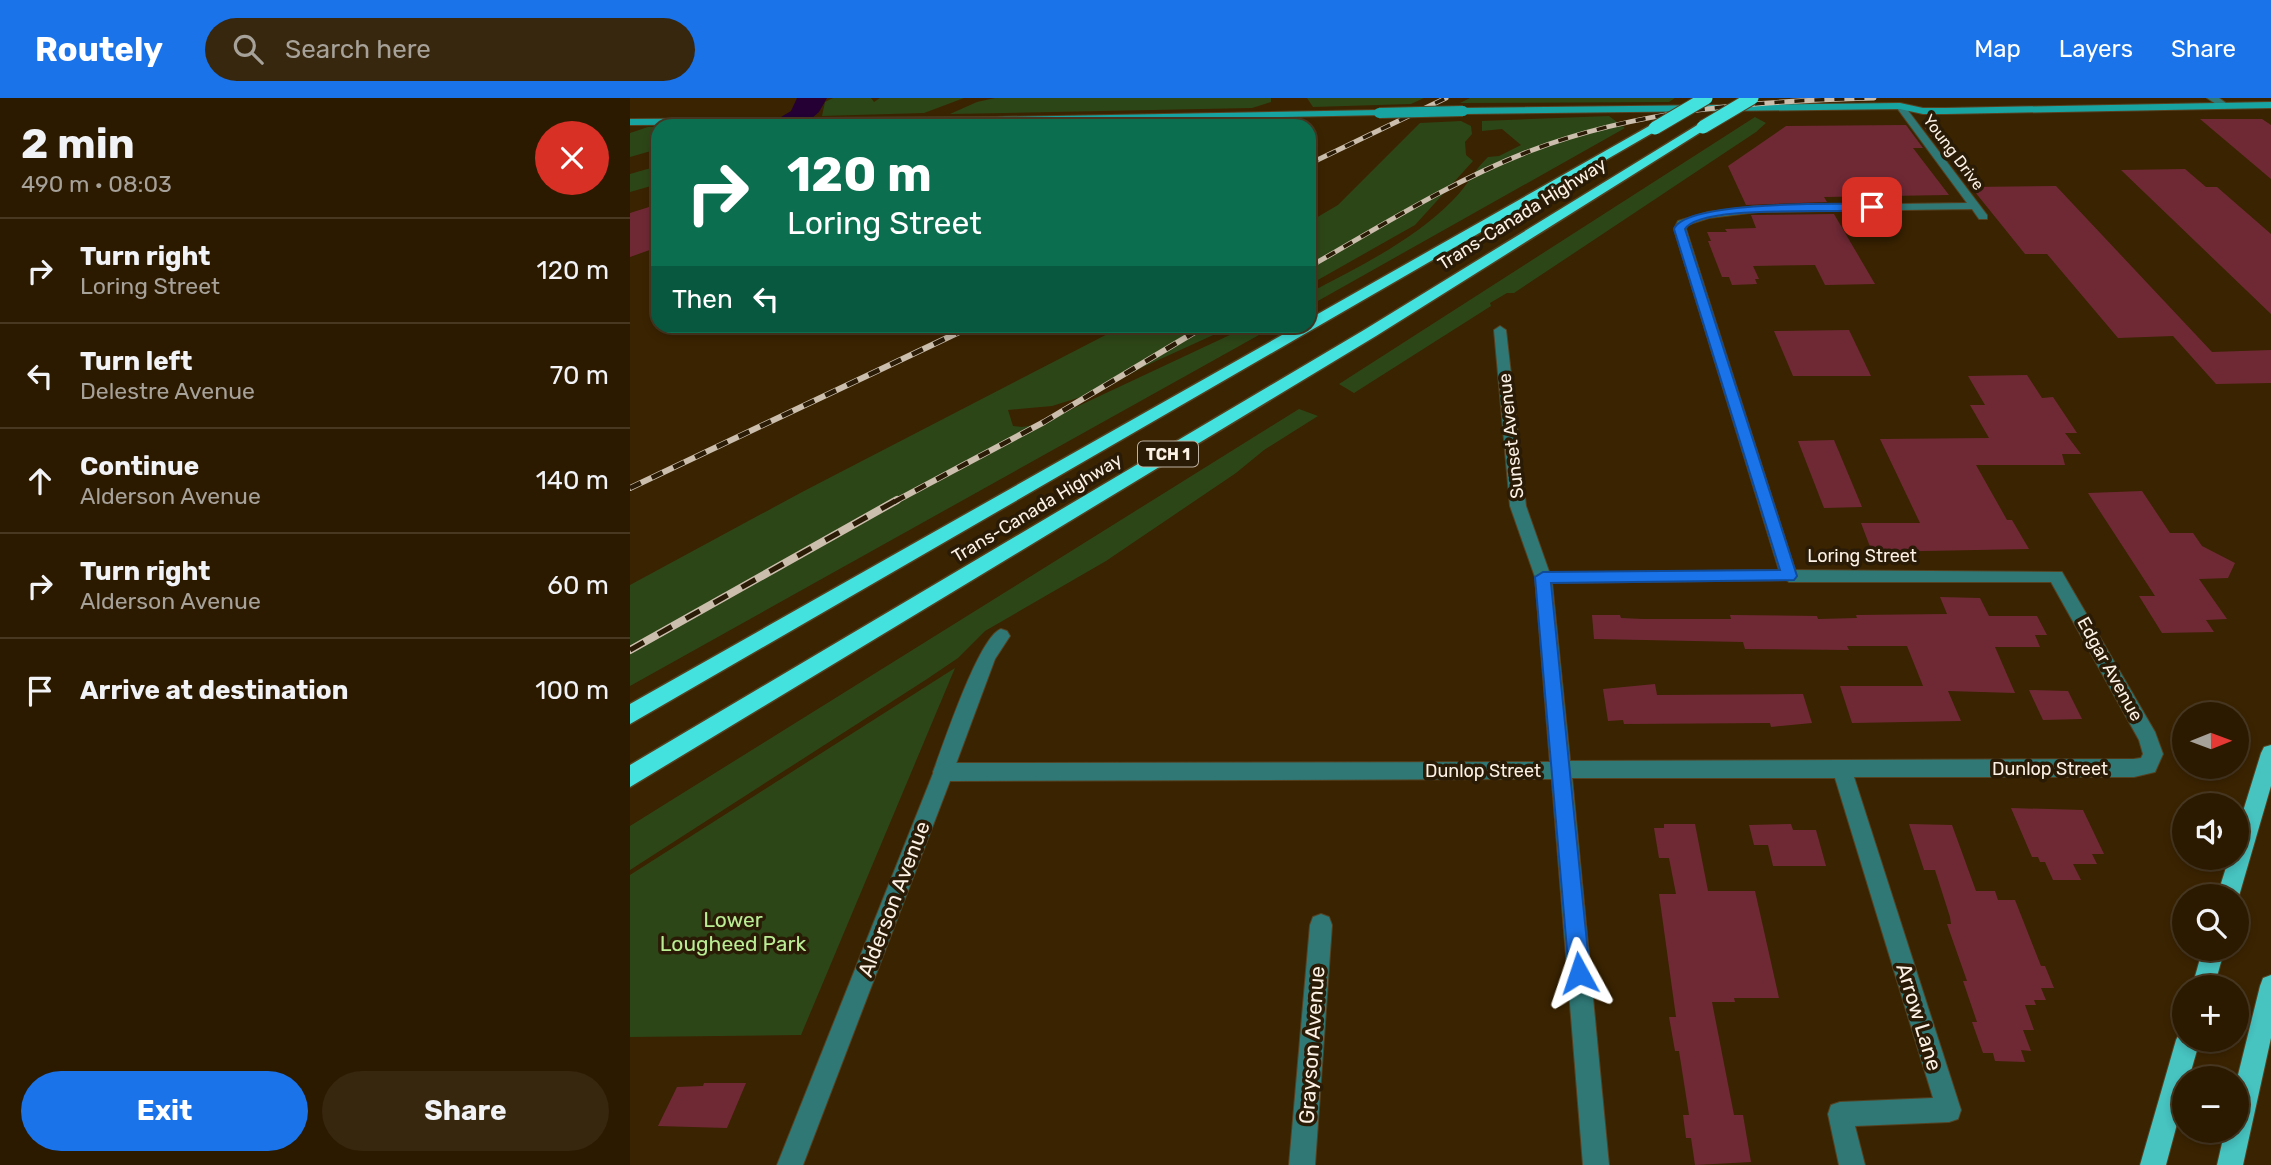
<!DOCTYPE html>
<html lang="en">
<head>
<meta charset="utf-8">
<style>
	body { margin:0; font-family:Rubik,sans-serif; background:#38270f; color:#f1f3f6; height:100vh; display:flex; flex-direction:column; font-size:26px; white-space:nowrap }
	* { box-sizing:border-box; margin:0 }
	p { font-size:23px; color:#a6a199 }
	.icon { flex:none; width:38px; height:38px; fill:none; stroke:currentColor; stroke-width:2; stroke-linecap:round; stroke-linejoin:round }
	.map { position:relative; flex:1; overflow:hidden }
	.drawer { display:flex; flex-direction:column; background:#2c1a00; width:630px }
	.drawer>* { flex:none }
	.banner { position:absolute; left:21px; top:21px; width:665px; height:214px; border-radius:21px; box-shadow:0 4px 10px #0003,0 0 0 2px #483822; background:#0b6e4f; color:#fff; overflow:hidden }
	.needle { width:46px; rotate:89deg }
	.buttons { position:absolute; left:1542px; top:604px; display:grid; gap:14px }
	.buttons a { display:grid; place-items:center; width:77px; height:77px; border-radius:50%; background:#2c1a00; box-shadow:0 4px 10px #0003,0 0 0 2px #483822; font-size:35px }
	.pin { position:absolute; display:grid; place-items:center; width:60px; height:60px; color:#fff; margin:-30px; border-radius:14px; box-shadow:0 4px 10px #0006 }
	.me { position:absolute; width:77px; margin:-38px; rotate:355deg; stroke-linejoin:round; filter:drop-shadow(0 0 5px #0008) }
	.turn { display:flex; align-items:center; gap:24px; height:147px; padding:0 21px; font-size:32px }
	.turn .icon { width:91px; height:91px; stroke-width:2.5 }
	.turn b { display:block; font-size:49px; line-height:60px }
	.then { display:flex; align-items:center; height:66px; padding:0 21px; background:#0003; gap:14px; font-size:26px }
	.round { display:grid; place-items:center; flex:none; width:74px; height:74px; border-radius:37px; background:#38270f }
	.summary { display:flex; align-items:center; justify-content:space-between; height:119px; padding:0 21px }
	h1 { font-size:42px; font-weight:700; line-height:52px }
	.primary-button { display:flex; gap:14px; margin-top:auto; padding:14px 21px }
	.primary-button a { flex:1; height:80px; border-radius:42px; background:#1a73e8; color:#fff; font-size:28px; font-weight:700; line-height:80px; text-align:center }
	.primary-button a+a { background:#38270f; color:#f1f3f6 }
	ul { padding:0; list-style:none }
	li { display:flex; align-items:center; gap:21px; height:105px; padding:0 21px; border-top:2px solid #483822 }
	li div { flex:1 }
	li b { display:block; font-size:26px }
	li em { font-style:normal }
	header { display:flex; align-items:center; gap:42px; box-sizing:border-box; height:98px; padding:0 35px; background:#1a73e8; color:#fff }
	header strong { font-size:33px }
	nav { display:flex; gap:38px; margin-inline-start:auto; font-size:24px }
	.search { width:490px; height:63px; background:#38270f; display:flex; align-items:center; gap:18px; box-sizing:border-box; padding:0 24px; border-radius:38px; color:#a6a199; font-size:26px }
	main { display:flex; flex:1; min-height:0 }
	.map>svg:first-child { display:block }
	.green { fill:#2d4617 }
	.water { fill:#240034 }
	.building { fill:#6f2935 }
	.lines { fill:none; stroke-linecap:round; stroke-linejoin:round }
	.minor-casing { stroke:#554020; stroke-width:2 }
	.tertiary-casing { stroke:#554020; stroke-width:2 }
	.secondary-casing { stroke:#554020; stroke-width:2 }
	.primary-casing { stroke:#554020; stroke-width:2 }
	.motorway-casing { stroke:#554020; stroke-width:3 }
	.minor { fill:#2f7876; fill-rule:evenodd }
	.tertiary { fill:#2f7876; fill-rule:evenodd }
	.secondary { fill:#18a5a2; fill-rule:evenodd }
	.primary { fill:#47c3c0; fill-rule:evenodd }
	.motorway { fill:#44e2de; fill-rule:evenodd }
	.rail-far2-casing { stroke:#cbbeac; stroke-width:5 }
	.rail-far1-casing { stroke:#cbbeac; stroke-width:6 }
	.rail-casing { stroke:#cbbeac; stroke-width:8 }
	.rail-far2 { stroke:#2a1b07; stroke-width:3.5; stroke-dasharray:10; stroke-linecap:butt }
	.rail-far1 { stroke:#2a1b07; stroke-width:4.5; stroke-dasharray:12; stroke-linecap:butt }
	.rail { stroke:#2a1b07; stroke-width:5; stroke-dasharray:16; stroke-linecap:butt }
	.secondary-bridge-casing { stroke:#554020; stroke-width:12; stroke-linecap:butt }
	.motorway-bridge-casing { stroke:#554020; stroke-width:15; stroke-linecap:butt }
	.secondary-bridge { stroke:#18a5a2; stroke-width:10 }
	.motorway-bridge { stroke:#44e2de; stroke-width:13 }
	.route { fill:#1a73e8; stroke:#114b97; stroke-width:2 }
	.labels { text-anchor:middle; stroke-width:7; stroke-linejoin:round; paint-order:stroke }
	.far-street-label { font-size:16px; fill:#fbf1e5; stroke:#2a1b07 }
	.shield { fill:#2a1b07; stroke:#bcb1a2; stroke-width:2 }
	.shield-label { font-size:16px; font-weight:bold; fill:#fbf1e5 }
	.street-label { font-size:18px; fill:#fbf1e5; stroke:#2a1b07 }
	.near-street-label { font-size:21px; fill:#fbf1e5; stroke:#2a1b07 }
	.near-park-label { font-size:21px; fill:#baed93; stroke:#2a1b07 }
</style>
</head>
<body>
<header>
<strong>Routely</strong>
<div class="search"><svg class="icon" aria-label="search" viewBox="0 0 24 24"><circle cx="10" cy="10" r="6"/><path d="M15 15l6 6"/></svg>Search here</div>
<nav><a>Map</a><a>Layers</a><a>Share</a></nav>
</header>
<main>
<section class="drawer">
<div class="summary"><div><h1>2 min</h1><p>490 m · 08:03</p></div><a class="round" style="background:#d93025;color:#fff"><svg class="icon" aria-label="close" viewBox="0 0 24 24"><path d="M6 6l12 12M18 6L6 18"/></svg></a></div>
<ul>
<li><svg class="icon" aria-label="right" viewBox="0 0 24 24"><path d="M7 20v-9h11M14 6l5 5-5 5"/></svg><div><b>Turn right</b><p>Loring Street</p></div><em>120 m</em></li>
<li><svg class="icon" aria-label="left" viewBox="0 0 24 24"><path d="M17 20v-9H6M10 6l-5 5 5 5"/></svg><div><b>Turn left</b><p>Delestre Avenue</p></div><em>70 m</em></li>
<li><svg class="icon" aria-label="ahead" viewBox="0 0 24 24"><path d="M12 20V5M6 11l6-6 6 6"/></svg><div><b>Continue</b><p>Alderson Avenue</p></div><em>140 m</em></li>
<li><svg class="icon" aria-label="right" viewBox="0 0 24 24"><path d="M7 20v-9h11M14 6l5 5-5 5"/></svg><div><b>Turn right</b><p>Alderson Avenue</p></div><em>60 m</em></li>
<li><svg class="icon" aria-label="arrive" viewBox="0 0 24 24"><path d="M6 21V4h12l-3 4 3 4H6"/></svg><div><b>Arrive at destination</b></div><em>100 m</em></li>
</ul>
<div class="primary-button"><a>Exit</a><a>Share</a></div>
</section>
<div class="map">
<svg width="1641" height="1067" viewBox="0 0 1641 1067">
	<rect width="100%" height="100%" fill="#3a2300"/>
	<g class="green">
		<polygon points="203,0 241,0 244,4 250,0 334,0 294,15 192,18 195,4"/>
		<polygon points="365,0 641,0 641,4 622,10 320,16 347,4"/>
		<polygon points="677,0 794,0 781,6 683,9"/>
		<polygon points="840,0 1045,0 1039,4 830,5"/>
		<path d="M979 18 995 30 679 208V195C730 168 783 143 824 101 837 88 845 71 858 59L869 58 891 47 872 31 852 33V23Z"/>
		<polygon points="1125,19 1136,25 1126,34 884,195 877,195 860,205 861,208 724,295 709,286"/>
		<polygon points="831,23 841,28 842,36 835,44 836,57 843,63 785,127 679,187 679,124 708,107 790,25"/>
		<polygon points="18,29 28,29 28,51 0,59 0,35"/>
		<polygon points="28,68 28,86 0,94 0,76"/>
		<polygon points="493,228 603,228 513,269 467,294 422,308 378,312 383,328 392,329 410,326 619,228 645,228 0,588 0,487 174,393"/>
		<polygon points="669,311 688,318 634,352 606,375 476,463 355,533 328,560 297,581 0,772 0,728"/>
		<polygon points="325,570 171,937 0,939 0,777"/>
	</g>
	<polygon class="water" points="167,0 197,0 189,14 173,28 136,28 161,13"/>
	<g class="building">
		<polygon points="1570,21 1632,21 1641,27 1641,81"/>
		<polygon points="1292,26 1307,26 1325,50 1310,50"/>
		<polygon points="1276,27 1293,50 1283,50 1319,97 1194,99 1197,104 1116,107 1098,68 1156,28"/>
		<polygon points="1555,71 1576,89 1587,89 1641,136 1641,216 1491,72"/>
		<polygon points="1426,88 1582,254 1641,252 1641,285 1586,286 1543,238 1488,240 1417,156 1395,156 1341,89"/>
		<polygon points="19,109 28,116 28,149 0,159 0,115"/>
		<polygon points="1204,116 1245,186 1195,187 1185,167 1123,168 1129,181 1125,181 1127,186 1102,187 1099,179 1092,179 1078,143 1081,143 1077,134 1097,134 1095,131 1126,130 1121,117"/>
		<polygon points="1219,232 1241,278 1163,278 1144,233"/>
		<polygon points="1397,277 1412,300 1423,299 1447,335 1435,335 1451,356 1432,356 1435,367 1346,367 1377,422 1382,422 1399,451 1242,454 1231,425 1290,425 1250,341 1359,340 1340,307 1355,307 1338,278"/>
		<polygon points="1204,342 1232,409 1194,410 1168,343"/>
		<polygon points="1512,393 1540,435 1563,435 1572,448 1605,465 1598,480 1569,481 1597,521 1576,522 1584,534 1532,535 1509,498 1525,498 1458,395"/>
		<polygon points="1310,499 1350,500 1359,518 1407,518 1417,537 1405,537 1410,549 1365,549 1385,595 1318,593 1331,623 1222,625 1210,588 1293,588 1277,548 1217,548 1219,552 1115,551 1113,544 964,541 962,517 990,517 991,520 1013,521 1101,521 1100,517 1187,518 1188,521 1227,520 1226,517 1317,516"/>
		<polygon points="1025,586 1027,597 1173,596 1182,625 1141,629 1140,625 994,626 993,622 978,623 973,591"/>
		<polygon points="1399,592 1438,593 1452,621 1413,622"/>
		<polygon points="1381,710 1453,712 1474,756 1462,756 1467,766 1443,766 1451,782 1423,782 1415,764 1410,764 1408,759 1402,759"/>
		<polygon points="1034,726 1065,726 1078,793 1125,793 1149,900 1104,900 1105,904 1082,904 1104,1017 1113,1017 1121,1064 1065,1067 1061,1040 1056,1040 1053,1017 1059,1017 1049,953 1045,953 1039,919 1046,919 1029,796 1046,796 1039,760 1029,760 1024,730 1034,730"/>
		<polygon points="1161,726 1163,732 1186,732 1196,768 1143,768 1138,747 1124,747 1119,727"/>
		<polygon points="1279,726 1322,727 1346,793 1365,793 1368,802 1385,802 1411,868 1415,868 1424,890 1411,890 1416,902 1404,902 1406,907 1395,907 1404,932 1393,932 1401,953 1391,952 1395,964 1365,963 1363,955 1353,955 1342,924 1347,924 1333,883 1337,883 1317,826 1321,826 1320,819 1305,772 1294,772"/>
		<polygon points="74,985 116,985 97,1030 28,1028 47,989 73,988"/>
	</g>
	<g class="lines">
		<g class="minor-casing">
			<g id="minor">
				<polygon points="1577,0 1589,0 1600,8 1592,10"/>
				<polygon points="870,228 876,232 896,408 921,479 913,485 905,479 880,408 864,232"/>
				<polygon points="1159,472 1432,474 1525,634 1533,656 1525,674 1504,679 1224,679 1331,1012 1328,1021 1319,1024 1225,1028 1235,1067 1209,1067 1198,1016 1201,1007 1210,1004 1303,1000 1205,680 942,680 979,1067 953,1067 921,672 924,666 931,663 1504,661 1511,660 1513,656 1509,642 1421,484 1159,484 1151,478"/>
				<path d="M371 531 377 533 380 538 365 561 323 674 320 680 313 683 306 680 303 674C313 648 349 538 371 531Z"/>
				<polygon points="691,816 699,819 702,827 685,1067 659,1067 680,827 683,819"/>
			</g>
		</g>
		<g class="tertiary-casing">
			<polygon id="tertiary" points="1267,6 1273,6 1357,117 1357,121 1349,121 1342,111 1127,114 1079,120 1057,127 1056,131 1167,478 1165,482 922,485 941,672 938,678 931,681 320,683 173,1067 147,1067 306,668 313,665 920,664 905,479 907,475 1149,472 1044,131 1048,123 1078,114 1127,108 1337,105 1267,10"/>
		</g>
		<g class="secondary-casing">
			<g id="secondary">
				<polygon points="1641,4 1641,10 1315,16 1293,16 1270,11 833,16 828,13 833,10 1270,5 1293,10 1315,10"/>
				<polygon points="749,12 752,13 752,17 366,25 0,27 0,21 366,19"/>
			</g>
		</g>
		<g class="primary-casing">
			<g id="primary">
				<polygon points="1641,647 1641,688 1609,798 1606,803 1606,798 1587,798 1599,760 1606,760 1606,736 1631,655 1634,649"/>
				<polygon points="1573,850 1595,850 1584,889 1562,889"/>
				<polygon points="1641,877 1641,940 1613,1067 1587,1067 1595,1032 1606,1032 1606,985 1630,888 1633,880"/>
				<polygon points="1554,932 1554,942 1570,942 1559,980 1554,980 1554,1000 1536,1067 1510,1067 1546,942 1550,934"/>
			</g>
		</g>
		<g class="motorway-casing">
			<g id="motorway">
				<polygon points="1069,26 1079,29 746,238 0,689 0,667 734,232"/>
				<polygon points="1021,27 1031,30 0,626 0,606 668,228 679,228 679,221"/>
			</g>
		</g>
		<use href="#minor" class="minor"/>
		<use href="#tertiary" class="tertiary"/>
		<use href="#secondary" class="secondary"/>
		<use href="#primary" class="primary"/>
		<use href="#motorway" class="motorway"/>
		<g class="rail-far2-casing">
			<g id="rail-far2">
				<polyline points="679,66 816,0"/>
				<path d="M679 169C751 128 822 83 900 53 1009 11 1128 3 1244 0"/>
			</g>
		</g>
		<g class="rail-far1-casing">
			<g id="rail-far1">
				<polyline points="0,390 342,228"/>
				<polyline points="264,404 414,324 575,228"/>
			</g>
		</g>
		<g class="rail-casing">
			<polyline id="rail" points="0,552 267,402"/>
		</g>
		<use href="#rail-far2" class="rail-far2"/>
		<use href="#rail-far1" class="rail-far1"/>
		<use href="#rail" class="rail"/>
		<g class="secondary-bridge-casing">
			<polyline id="secondary-bridge" points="749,15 833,13"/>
		</g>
		<g class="motorway-bridge-casing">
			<g id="motorway-bridge">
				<polyline points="1073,29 1122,0"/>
				<polyline points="1025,30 1076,0"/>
			</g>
		</g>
		<use href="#secondary-bridge" class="secondary-bridge"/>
		<use href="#motorway-bridge" class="motorway-bridge"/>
	</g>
	<path class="route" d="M1242 106 1245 107V111C1211 117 1071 105 1055 131L1167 478 1164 482 921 485 960 875 956 882 949 885 942 882 939 875 905 479 913 474 1150 472 1044 131C1055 102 1210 106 1242 106Z"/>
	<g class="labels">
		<g class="far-street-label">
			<text transform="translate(1324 54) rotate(53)" y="6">Young Drive</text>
		</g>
		<rect class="shield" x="508" y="343.5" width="60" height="25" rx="5"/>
		<g class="shield-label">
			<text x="538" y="362">TCH 1</text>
		</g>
		<g class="street-label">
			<text transform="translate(892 116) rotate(-32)" y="6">Trans-Canada Highway</text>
			<text transform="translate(881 338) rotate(-96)" y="6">Sunset Avenue</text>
			<text transform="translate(407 410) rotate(-31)" y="6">Trans-Canada Highway</text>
			<text x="1232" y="464">Loring Street</text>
			<text transform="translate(1480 571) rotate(61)" y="6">Edgar Avenue</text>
			<text x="1420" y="677">Dunlop Street</text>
			<text x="853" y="679">Dunlop Street</text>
		</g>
		<g class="near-street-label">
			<text transform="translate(264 801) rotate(-69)" y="7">Alderson Avenue</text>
			<text transform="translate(1289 919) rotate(73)" y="7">Arrow Lane</text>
			<text transform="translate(682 947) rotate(-86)" y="7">Grayson Avenue</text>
		</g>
		<g class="near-park-label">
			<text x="103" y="829">Lower<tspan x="103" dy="24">Lougheed Park</tspan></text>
		</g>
	</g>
</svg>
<div class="buttons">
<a><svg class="needle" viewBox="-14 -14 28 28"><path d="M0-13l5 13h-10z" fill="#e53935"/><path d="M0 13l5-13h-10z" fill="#a6a199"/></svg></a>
<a><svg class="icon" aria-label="sound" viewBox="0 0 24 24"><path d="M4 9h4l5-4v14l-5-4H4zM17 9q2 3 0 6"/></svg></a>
<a><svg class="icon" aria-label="search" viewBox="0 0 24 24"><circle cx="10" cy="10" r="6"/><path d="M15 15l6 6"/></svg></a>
<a>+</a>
<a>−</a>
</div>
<div class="pin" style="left:1242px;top:109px;background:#d93025"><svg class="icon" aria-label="arrive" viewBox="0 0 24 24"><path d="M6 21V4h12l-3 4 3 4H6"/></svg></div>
<svg class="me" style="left:949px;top:875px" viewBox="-20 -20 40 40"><path d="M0-17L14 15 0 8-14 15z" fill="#1a73e8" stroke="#fff" stroke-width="4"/></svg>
<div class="banner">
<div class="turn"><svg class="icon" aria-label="right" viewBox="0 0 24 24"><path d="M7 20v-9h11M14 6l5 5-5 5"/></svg><div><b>120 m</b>Loring Street</div></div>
<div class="then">Then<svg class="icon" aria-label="left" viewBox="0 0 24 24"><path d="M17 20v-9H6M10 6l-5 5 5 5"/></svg></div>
</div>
</div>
</main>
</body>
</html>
